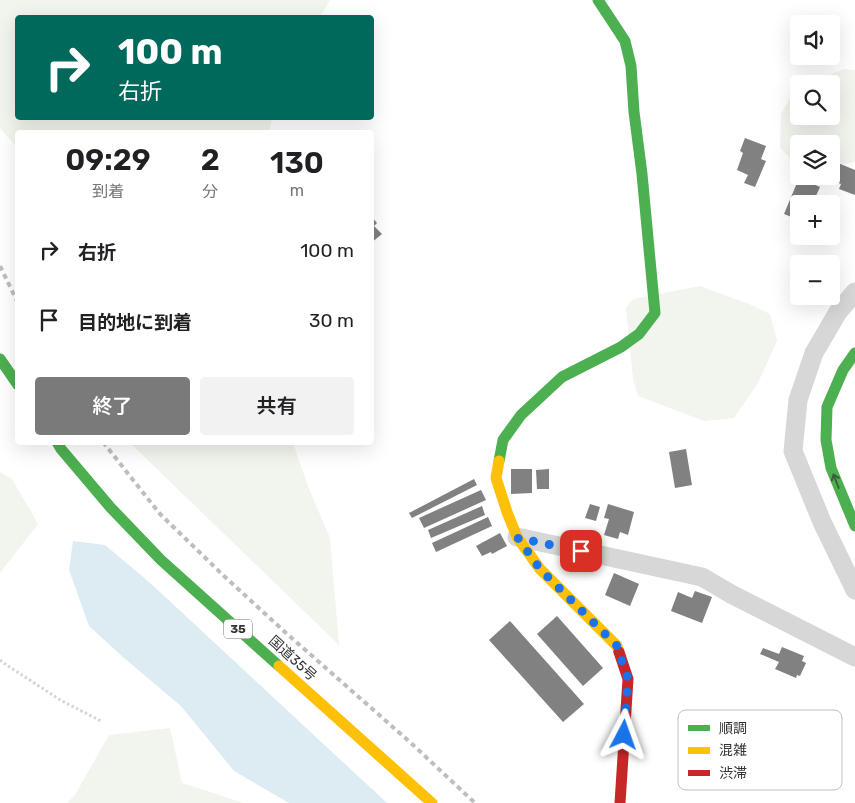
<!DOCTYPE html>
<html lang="ja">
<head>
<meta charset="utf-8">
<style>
	body { margin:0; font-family:Rubik,"Noto Sans JP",sans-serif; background:#f2f2f2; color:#202124; height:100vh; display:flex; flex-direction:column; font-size:19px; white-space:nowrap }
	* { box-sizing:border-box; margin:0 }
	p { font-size:16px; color:#757577 }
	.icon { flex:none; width:28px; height:28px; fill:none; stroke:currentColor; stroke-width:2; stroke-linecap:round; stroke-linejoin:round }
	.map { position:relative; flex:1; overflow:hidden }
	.panel { position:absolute; left:15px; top:130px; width:359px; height:315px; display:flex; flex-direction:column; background:#fff; border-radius:5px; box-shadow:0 5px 20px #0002 }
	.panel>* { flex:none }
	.hud { position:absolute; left:15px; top:15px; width:359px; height:105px; border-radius:5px; box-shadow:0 5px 20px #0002; background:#00695c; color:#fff; overflow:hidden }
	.tools { position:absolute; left:790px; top:15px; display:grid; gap:10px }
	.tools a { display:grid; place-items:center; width:50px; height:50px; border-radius:5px; background:#fff; box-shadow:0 5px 20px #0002; font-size:25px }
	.pin { position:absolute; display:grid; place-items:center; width:42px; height:42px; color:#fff; margin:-21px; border-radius:10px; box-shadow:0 2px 8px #0006 }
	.me { position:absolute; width:55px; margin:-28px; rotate:4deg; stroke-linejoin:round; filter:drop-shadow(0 0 4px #0008) }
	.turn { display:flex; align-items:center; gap:18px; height:105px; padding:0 20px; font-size:22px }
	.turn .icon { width:65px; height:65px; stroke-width:2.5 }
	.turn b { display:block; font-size:35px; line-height:42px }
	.eta { display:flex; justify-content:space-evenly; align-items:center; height:85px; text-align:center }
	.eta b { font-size:30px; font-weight:600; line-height:35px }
	.cta { display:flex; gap:10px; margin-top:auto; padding:10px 20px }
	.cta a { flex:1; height:58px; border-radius:5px; background:#7a7a7a; color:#fff; font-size:20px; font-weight:600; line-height:58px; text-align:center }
	.cta a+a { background:#f2f2f2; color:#202124 }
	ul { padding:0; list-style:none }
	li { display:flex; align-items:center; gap:15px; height:70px; padding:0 20px }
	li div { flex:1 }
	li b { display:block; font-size:19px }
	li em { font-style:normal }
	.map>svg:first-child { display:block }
	.green { fill:#f1f5ed }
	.water { fill:#ddebf3 }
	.building { fill:#818181 }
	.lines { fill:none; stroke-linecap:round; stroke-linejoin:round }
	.path { stroke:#d6d6d6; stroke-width:3; stroke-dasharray:2.5 2.5; stroke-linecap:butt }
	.street { stroke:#d7d7d7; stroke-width:19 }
	.fast { stroke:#4caf50; stroke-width:11 }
	.slow { stroke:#ffc107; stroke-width:11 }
	.jam { stroke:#c62828; stroke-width:11 }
	.rail { stroke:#bebebe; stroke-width:4; stroke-dasharray:5 4; stroke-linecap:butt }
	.oneway { stroke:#3c5e3d }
	.route { stroke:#1a73e8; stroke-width:9; stroke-dasharray:0 16.2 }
	.labels { text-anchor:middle; stroke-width:5; stroke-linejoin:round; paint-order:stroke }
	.shield { fill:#fff; stroke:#707070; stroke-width:1 }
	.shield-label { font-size:12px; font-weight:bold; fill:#333 }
	.street-label { font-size:14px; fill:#333; stroke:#fff }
	.key { fill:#fff; stroke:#c2c2c2; stroke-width:1 }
	.key-label { font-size:14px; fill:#333 }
</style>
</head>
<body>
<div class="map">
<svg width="855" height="803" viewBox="0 0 855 803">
	<rect width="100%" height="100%" fill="#fff"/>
	<g class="green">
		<polygon points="0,0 330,0 320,17 18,18 18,118 272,118 269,132 18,132 17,148 0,128"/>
		<polygon points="844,69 855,70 855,162 831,167 831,144 799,144 799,166 780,148 781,114 795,89 799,88 799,116 831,116 831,84 808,84"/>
		<polygon points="700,286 749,304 770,314 777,341 758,383 734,418 704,421 638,396 633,379 626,308 633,299"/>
		<polygon points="130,443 293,443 309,489 330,538 339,645"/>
		<polygon points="0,472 12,479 38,524 0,573"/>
		<polygon points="170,728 182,783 244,803 67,803 75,795 109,735"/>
	</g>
	<polygon class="water" points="73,541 105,545 148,581 387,803 289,803 234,771 181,706 124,658 89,626 69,570"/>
	<g class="building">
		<polygon points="745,138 766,146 761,159 766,161 755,187 744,183 748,175 737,170 743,153 740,151"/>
		<polygon points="838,163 855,170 855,195 839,189 841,184 833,181 837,171 835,171"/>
		<polygon points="799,178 820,187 815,198 819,199 817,204 799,204 799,220 784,214"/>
		<polygon points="371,216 377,223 374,226 382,234 371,243"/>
		<polygon points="686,449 692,485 675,488 669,452"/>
		<polygon points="511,469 532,469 532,493 511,494"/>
		<polygon points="549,469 549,489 537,489 536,470"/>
		<polygon points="474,479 477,485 412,518 409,513"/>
		<polygon points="481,490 486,500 424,528 419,518"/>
		<polygon points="590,504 600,507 596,521 585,518"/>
		<polygon points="608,504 634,512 628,535 620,532 618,539 604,535 609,519 604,518"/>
		<polygon points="482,506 485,515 431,538 428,530"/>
		<polygon points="488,517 492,526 436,552 432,543"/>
		<polygon points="500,533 507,546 492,554 491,552 482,556 476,546"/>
		<polygon points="614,573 639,584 630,606 605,595"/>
		<polygon points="695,591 712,597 702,623 671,611 678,592 692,598"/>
		<polygon points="557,616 603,668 583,686 537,634"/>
		<polygon points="510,621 584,704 563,722 489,640"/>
		<polygon points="782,647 804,656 802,661 806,663 800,676 797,675 796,678 775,669 779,662 760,654 763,648 779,654"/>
	</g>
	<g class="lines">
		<polyline class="path" points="0,660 8,666 62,701 101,721"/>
		<g class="street">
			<polyline points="855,292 838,312 814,353 798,400 793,451 822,522 855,590"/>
			<polyline points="517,537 702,577 731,594 855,657"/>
		</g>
		<g class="fast">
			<polyline points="855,353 843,370 827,407 826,440 831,468 855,526"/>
			<polyline points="0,359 18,385"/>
			<polyline points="57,442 61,449 111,508 161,560 279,666"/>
			<polyline points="499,461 503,440 521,415 562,377 621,347 639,334 655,313 642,174 634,112 631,66 625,41 598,0"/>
		</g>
		<g class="slow">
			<polyline points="499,461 496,478 507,512 517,537 540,569 617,646 619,652"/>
			<polyline points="279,666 432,803"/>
		</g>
		<polyline class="jam" points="619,652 628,679 620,803"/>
		<g class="rail">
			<polyline points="0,266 18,303"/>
			<polyline points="103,442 160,514 224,576 286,633 411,743 475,803"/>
		</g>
	</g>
	<defs><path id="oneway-shaft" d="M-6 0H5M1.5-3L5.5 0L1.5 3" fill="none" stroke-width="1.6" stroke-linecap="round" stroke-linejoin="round" transform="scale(1.25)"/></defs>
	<use class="oneway" href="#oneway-shaft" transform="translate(836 481) rotate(-111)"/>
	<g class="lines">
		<polyline class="route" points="581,551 518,538 540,569 617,646 628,679 624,735"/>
	</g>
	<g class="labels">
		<rect class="shield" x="224" y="619.5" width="28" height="19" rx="4"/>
		<g class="shield-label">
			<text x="238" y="633">35</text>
		</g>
		<g class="street-label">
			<text transform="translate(293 658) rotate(42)" y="5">国道35号</text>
		</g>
	</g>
	<rect x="678" y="710" width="164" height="80" rx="8" class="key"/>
	<rect x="688" y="725" width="22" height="6" fill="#4caf50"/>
	<rect x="688" y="747" width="22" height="7" fill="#ffc107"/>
	<rect x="688" y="770" width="22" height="6" fill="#c62828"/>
	<g class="key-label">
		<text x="719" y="733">順調</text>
		<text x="719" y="755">混雑</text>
		<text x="719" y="778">渋滞</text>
	</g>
</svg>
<div class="tools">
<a><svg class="icon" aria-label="sound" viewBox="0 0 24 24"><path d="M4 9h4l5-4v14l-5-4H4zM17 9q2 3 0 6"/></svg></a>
<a><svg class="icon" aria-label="search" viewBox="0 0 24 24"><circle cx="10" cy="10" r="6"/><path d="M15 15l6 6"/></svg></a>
<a><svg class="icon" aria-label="layers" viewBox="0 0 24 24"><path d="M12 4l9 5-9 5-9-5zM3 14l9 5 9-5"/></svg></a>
<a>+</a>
<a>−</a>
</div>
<div class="pin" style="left:581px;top:551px;background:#d93025"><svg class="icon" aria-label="arrive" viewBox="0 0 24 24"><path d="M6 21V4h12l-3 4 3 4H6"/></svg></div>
<svg class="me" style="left:624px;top:735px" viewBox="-20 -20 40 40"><path d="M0-17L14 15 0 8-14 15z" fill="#1a73e8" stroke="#fff" stroke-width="4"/></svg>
<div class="hud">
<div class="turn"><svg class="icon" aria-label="right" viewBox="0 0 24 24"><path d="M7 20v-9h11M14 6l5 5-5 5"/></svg><div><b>100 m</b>右折</div></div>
</div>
<section class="panel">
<div class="eta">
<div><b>09:29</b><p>到着</p></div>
<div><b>2</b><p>分</p></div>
<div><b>130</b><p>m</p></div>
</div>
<ul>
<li><svg class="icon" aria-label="right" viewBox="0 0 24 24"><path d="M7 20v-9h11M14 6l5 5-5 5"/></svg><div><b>右折</b></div><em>100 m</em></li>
<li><svg class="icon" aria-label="arrive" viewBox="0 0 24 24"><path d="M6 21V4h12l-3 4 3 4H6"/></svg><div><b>目的地に到着</b></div><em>30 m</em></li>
</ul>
<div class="cta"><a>終了</a><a>共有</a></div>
</section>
</div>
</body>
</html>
